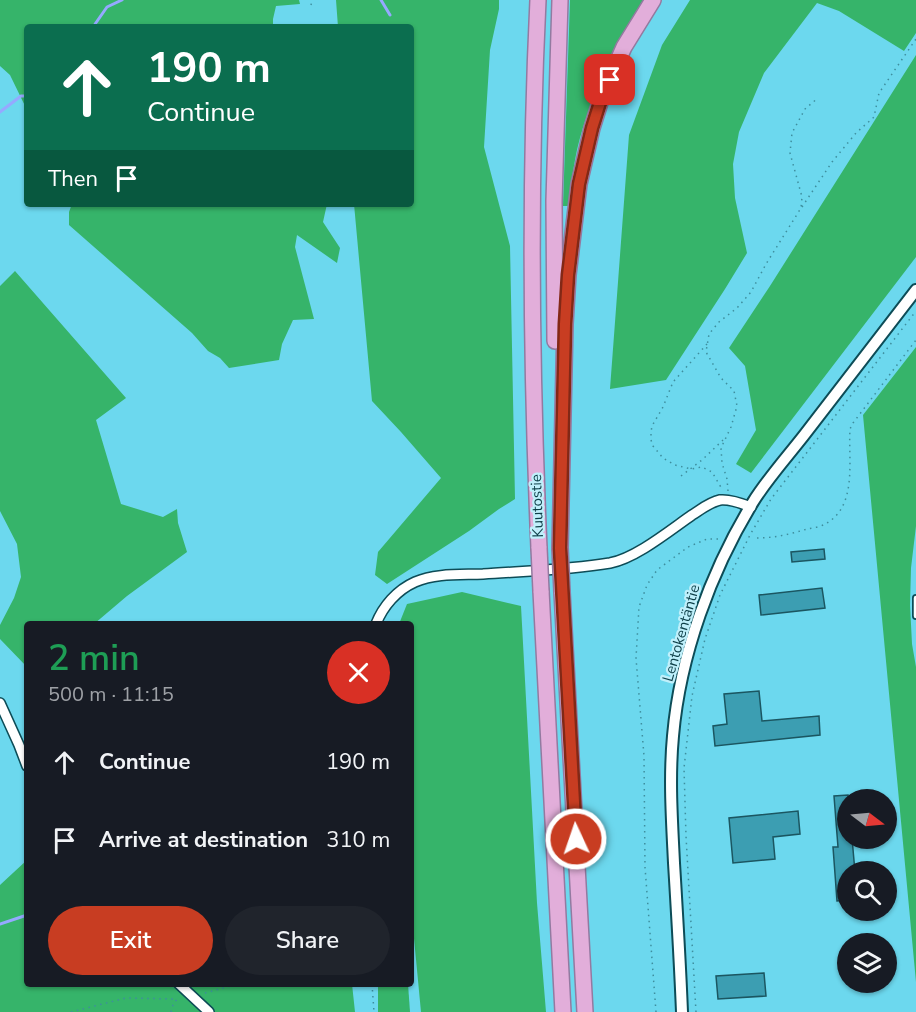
<!DOCTYPE html>
<html lang="en">
<head>
<meta charset="utf-8">
<style>
	body { margin:0; font-family:"Nunito Sans",sans-serif; background:#20242c; color:#f1f3f6; height:100vh; display:flex; flex-direction:column; font-size:22px; white-space:nowrap }
	* { box-sizing:border-box; margin:0 }
	p { font-size:20px; color:#9ea1a6 }
	.icon { flex:none; width:33px; height:33px; fill:none; stroke:currentColor; stroke-width:2; stroke-linecap:round; stroke-linejoin:round }
	.map { position:relative; flex:1; overflow:hidden }
	.details { position:absolute; left:24px; top:621px; width:390px; height:366px; display:flex; flex-direction:column; background:#171b24; border-radius:6px; box-shadow:0 2px 4px #0004 }
	.details>* { flex:none }
	.banner { position:absolute; left:24px; top:24px; width:390px; height:183px; border-radius:6px; box-shadow:0 2px 4px #0004; background:#0b6e4f; color:#fff; overflow:hidden }
	.needle { width:39px; rotate:106deg }
	.fabs { position:absolute; left:837px; top:789px; display:grid; gap:12px }
	.fabs a { display:grid; place-items:center; width:60px; height:60px; border-radius:50%; background:#171b24; box-shadow:0 2px 4px #0004; font-size:30px }
	.pin { position:absolute; display:grid; place-items:center; width:51px; height:51px; color:#fff; margin:-26px; border-radius:12px; box-shadow:0 3px 9px #0006 }
	.me { position:absolute; width:66px; margin:-33px; rotate:357deg; stroke-linejoin:round; filter:drop-shadow(0 0 4px #0008) }
	.turn { display:flex; align-items:center; gap:21px; height:126px; padding:0 24px; font-size:27px }
	.turn .icon { width:78px; height:78px; stroke-width:2.5 }
	.turn b { display:block; font-size:42px; line-height:51px }
	.then { display:flex; align-items:center; height:57px; padding:0 24px; background:#0003; gap:12px; font-size:22px }
	.round { display:grid; place-items:center; flex:none; width:63px; height:63px; border-radius:32px; background:#20242c }
	.head { display:flex; align-items:center; justify-content:space-between; height:102px; padding:0 24px }
	h1 { font-size:36px; font-weight:600; line-height:45px; color:#1e9e55 }
	.primary-button { display:flex; gap:12px; margin-top:auto; padding:12px 24px }
	.primary-button a { flex:1; height:69px; border-radius:36px; background:#c83d22; color:#fff; font-size:24px; font-weight:600; line-height:69px; text-align:center }
	.primary-button a+a { background:#20242c; color:#f1f3f6 }
	ul { padding:0; list-style:none }
	li { display:flex; align-items:center; gap:18px; height:78px; padding:0 24px }
	li div { flex:1 }
	li b { display:block; font-size:22px }
	li em { font-style:normal }
	.map>svg:first-child { display:block }
	.green { fill:#36b46a }
	.lines { fill:none; stroke-linecap:round; stroke-linejoin:round }
	.stream { stroke:#95a9ff; stroke-width:3 }
	.building { fill:#3c9eb2; stroke:#1b5661; stroke-width:1.5 }
	.service-casing { stroke:#0d4c57; stroke-width:8 }
	.minor-casing { stroke:#0d4c57; stroke-width:12 }
	.tertiary-casing { stroke:#0d4c57; stroke-width:14 }
	.trunk-casing { stroke:#937aa0; stroke-width:18 }
	.path { stroke:#3e8e9e; stroke-width:1.5; stroke-dasharray:1.5 4.5; stroke-linecap:butt }
	.service { stroke:#fff; stroke-width:4.5 }
	.minor { stroke:#fff; stroke-width:9 }
	.tertiary { stroke:#fff; stroke-width:10 }
	.trunk { stroke:#e2aeda; stroke-width:15 }
	.trunk-bridge-casing { stroke:#937aa0; stroke-width:18; stroke-linecap:butt }
	.trunk-bridge { stroke:#e2aeda; stroke-width:15 }
	.route-casing { stroke:#822816; stroke-width:15 }
	.route { stroke:#c83d22; stroke-width:10 }
	.labels { text-anchor:middle; stroke-width:4.5; stroke-linejoin:round; paint-order:stroke }
	.street-label { font-size:15px; fill:#0d3e47; stroke:#c0f0fb }
</style>
</head>
<body>
<div class="map">
<svg width="916" height="1012" viewBox="0 0 916 1012">
	<rect width="100%" height="100%" fill="#6cd8ee"/>
	<g class="green">
		<polygon points="0,0 299,0 300,4 276,6 273,19 273,27 27,27 27,110 10,75 0,66"/>
		<polygon points="336,0 499,0 499,9 490,50 484,147 510,246 515,499 499,509 469,531 387,584 375,575 378,552 441,478 401,432 372,401 354,204 411,204 411,27 338,27"/>
		<path d="M570 0H645C614 49 586 103 575 160 572 175 571 190 568 206H563Z"/>
		<polygon points="690,0 916,0 916,33 904,51 839,11 817,3 764,73 739,132 733,164 735,198 747,253 725,289 666,380 610,389 629,135 662,45"/>
		<polygon points="916,55 916,257 751,473 736,464 756,430 745,366 729,348 770,286"/>
		<polygon points="72,204 327,204 323,222 340,248 337,263 297,235 295,247 314,319 293,320 282,344 279,360 229,368 220,358 208,351 192,333 69,225 69,212"/>
		<polygon points="15,271 126,398 96,420 121,504 163,517 177,509 178,523 187,552 127,596 94,624 27,624 27,667 0,639 0,625 14,598 21,577 17,544 0,511 0,286"/>
		<polygon points="916,347 916,526 911,568 910,605 912,644 916,667 916,982 863,415"/>
		<polygon points="462,592 521,606 537,903 546,1012 421,1012 411,907 411,624 399,624 407,604"/>
		<polygon points="27,860 27,984 352,984 355,1012 0,1012 0,885"/>
		<polygon points="378,984 408,984 410,1012 378,1012"/>
	</g>
	<g class="lines">
		<g class="stream">
			<polyline points="381,0 390,15"/>
			<polyline points="93,27 107,7 122,0"/>
			<polyline points="0,112 21,96 27,96"/>
			<polyline points="0,924 27,915"/>
		</g>
	</g>
	<g class="building">
		<polygon points="824,549 825,559 792,562 791,552"/>
		<polygon points="822,588 825,608 761,615 759,595"/>
		<polygon points="759,691 762,721 819,716 820,735 715,746 713,726 727,724 724,694"/>
		<polygon points="848,795 848,838 852,838 855,872 848,872 848,900 837,901 833,847 838,847 834,796"/>
		<polygon points="798,811 800,834 773,837 775,859 733,863 729,818"/>
		<polygon points="764,973 766,996 718,999 716,976"/>
	</g>
	<g class="lines">
		<g class="service-casing">
			<polyline id="service" points="916,598 916,616"/>
		</g>
		<g class="minor-casing">
			<g id="minor">
				<path d="M376 624C383 606 397 590 415 582 436 573 461 575 483 574 525 571 568 570 610 563 636 558 669 531 692 515 700 510 710 502 720 500 730 499 741 503 751 507"/>
				<polyline points="0,703 19,745 27,766"/>
				<polyline points="179,984 209,1012"/>
			</g>
		</g>
		<g class="tertiary-casing">
			<path id="tertiary" d="M682 1012C680 962 677 912 674 863 672 821 669 778 673 736 680 655 711 571 753 502 768 478 788 456 805 434 842 386 879 338 916 290"/>
		</g>
		<g class="trunk-casing">
			<g id="trunk">
				<path d="M538 0C529 183 531 366 539 548"/>
				<polyline points="555,341 554,201 560,0"/>
				<polyline points="560,548 565,324 568,275 579,184 592,128 602,96 624,47 653,0"/>
				<polyline points="541,591 563,1012"/>
				<polyline points="562,592 585,1012"/>
			</g>
		</g>
		<g class="path">
			<polyline points="311,5 312,0"/>
			<polyline points="802,207 832,162 856,133 874,117 879,93 916,39"/>
			<polyline points="707,344 673,382 663,407 652,426 651,432 651,440 653,446 663,458 675,465 691,469 702,467 712,472 722,489"/>
			<polyline points="681,476 702,460 723,440"/>
			<polyline points="728,491 727,479 722,463 721,448 731,427 737,406 734,391 721,378 706,352 709,334 719,322 737,308 751,292 766,264 801,208 802,197 790,153 792,133 805,109 818,98"/>
			<path d="M757 538C774 538 791 534 807 529 813 528 820 527 825 524 858 507 848 460 850 429L853 423 916 340"/>
			<polyline points="372,984 374,1012"/>
			<polyline points="205,993 238,984"/>
			<polyline points="71,1012 126,998 177,999"/>
			<polyline points="171,1012 173,1005 177,999"/>
			<polyline points="656,1012 645,867 644,756 636,658 639,607 647,585 657,570 688,547 707,539 720,539"/>
			<polyline points="696,1012 686,836 684,768 692,696 705,639 720,595 750,535 771,499 916,311"/>
		</g>
		<use href="#service" class="service"/>
		<use href="#minor" class="minor"/>
		<use href="#tertiary" class="tertiary"/>
		<use href="#trunk" class="trunk"/>
		<g class="trunk-bridge-casing">
			<g id="trunk-bridge">
				<polyline points="539,548 541,591"/>
				<polyline points="560,548 562,592"/>
			</g>
		</g>
		<use href="#trunk-bridge" class="trunk-bridge"/>
	</g>
	<g class="lines">
		<g class="route-casing">
			<polyline id="route" points="576,839 560,548 565,324 568,275 579,184 592,128 602,96 610,80"/>
		</g>
		<use href="#route" class="route"/>
	</g>
	<g class="labels">
		<g class="street-label">
			<text transform="translate(537 506) rotate(-92)" y="5">Kuutostie</text>
			<text transform="translate(681 633) rotate(-74)" y="5">Lentokentäntie</text>
		</g>
	</g>
</svg>
<div class="fabs">
<a><svg class="needle" viewBox="-14 -14 28 28"><path d="M0-13l5 13h-10z" fill="#e53935"/><path d="M0 13l5-13h-10z" fill="#9ea1a6"/></svg></a>
<a><svg class="icon" aria-label="search" viewBox="0 0 24 24"><circle cx="10" cy="10" r="6"/><path d="M15 15l6 6"/></svg></a>
<a><svg class="icon" aria-label="layers" viewBox="0 0 24 24"><path d="M12 4l9 5-9 5-9-5zM3 14l9 5 9-5"/></svg></a>
</div>
<div class="pin" style="left:610px;top:80px;background:#d93025"><svg class="icon" aria-label="arrive" viewBox="0 0 24 24"><path d="M6 21V4h12l-3 4 3 4H6"/></svg></div>
<svg class="me" style="left:576px;top:839px" viewBox="-20 -20 40 40"><circle r="17" fill="#c83d22" stroke="#fff" stroke-width="3"/><path d="M0-11L8 9 0 5-8 9z" fill="#fff"/></svg>
<div class="banner">
<div class="turn"><svg class="icon" aria-label="ahead" viewBox="0 0 24 24"><path d="M12 20V5M6 11l6-6 6 6"/></svg><div><b>190 m</b>Continue</div></div>
<div class="then">Then<svg class="icon" aria-label="arrive" viewBox="0 0 24 24"><path d="M6 21V4h12l-3 4 3 4H6"/></svg></div>
</div>
<section class="details">
<div class="head"><div><h1>2 min</h1><p>500 m · 11:15</p></div><a class="round" style="background:#d93025;color:#fff"><svg class="icon" aria-label="close" viewBox="0 0 24 24"><path d="M6 6l12 12M18 6L6 18"/></svg></a></div>
<ul>
<li><svg class="icon" aria-label="ahead" viewBox="0 0 24 24"><path d="M12 20V5M6 11l6-6 6 6"/></svg><div><b>Continue</b></div><em>190 m</em></li>
<li><svg class="icon" aria-label="arrive" viewBox="0 0 24 24"><path d="M6 21V4h12l-3 4 3 4H6"/></svg><div><b>Arrive at destination</b></div><em>310 m</em></li>
</ul>
<div class="primary-button"><a>Exit</a><a>Share</a></div>
</section>
</div>
</body>
</html>
